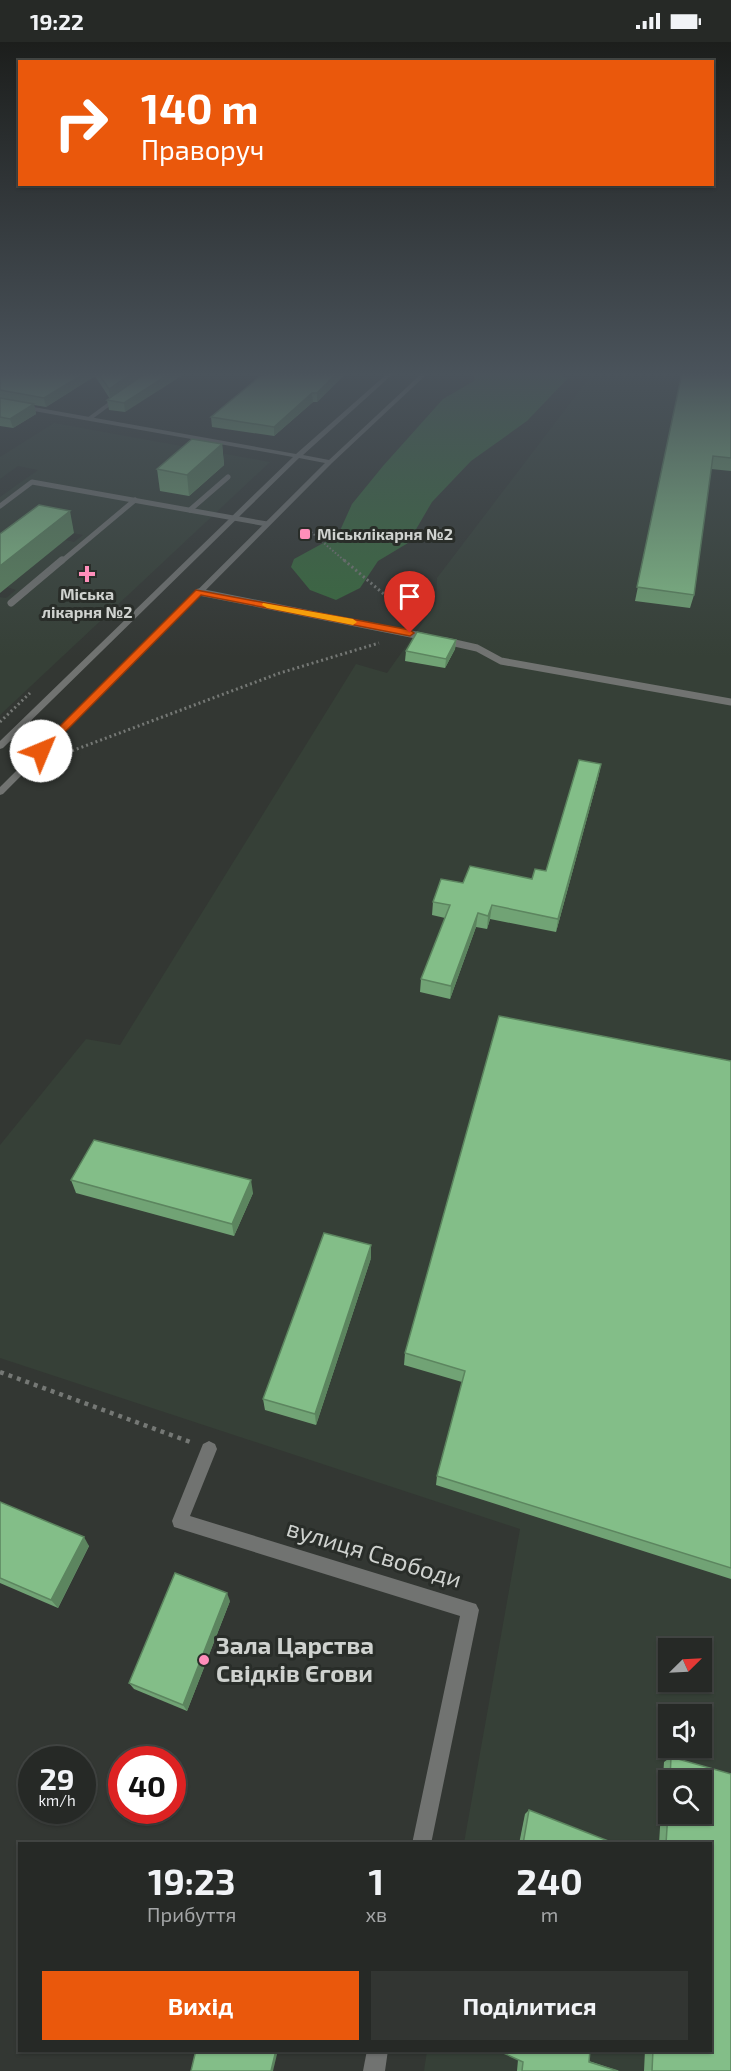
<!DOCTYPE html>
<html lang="uk">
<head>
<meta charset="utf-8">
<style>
	body { margin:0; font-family:"Exo 2",sans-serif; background:#323532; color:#f1f3f6; height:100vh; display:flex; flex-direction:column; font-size:22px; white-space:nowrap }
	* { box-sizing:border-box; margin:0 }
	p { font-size:20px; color:#a4a6a7 }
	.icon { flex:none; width:33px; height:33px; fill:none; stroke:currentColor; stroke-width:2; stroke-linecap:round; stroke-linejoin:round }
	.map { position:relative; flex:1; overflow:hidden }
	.drawer { position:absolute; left:18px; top:1800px; width:694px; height:210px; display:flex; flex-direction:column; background:#262926; border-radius:0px; box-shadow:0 2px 4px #0004,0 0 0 2px #424543 }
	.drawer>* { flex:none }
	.hud { position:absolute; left:18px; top:18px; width:696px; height:126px; border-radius:0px; box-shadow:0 2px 4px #0004,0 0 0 2px #424543; background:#ea580c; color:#fff; overflow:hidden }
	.needle { width:39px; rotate:66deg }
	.fabs { position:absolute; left:658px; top:1596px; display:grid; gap:12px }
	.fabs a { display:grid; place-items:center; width:54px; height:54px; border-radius:0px; background:#262926; box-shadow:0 2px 4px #0004,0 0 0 2px #424543; font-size:30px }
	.speed { position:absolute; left:18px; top:1704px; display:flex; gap:12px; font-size:30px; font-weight:700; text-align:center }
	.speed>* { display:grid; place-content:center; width:78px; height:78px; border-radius:50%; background:#262926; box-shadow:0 2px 4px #0004,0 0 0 2px #424543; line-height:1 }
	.speed small { font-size:15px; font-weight:400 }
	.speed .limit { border:9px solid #d22; background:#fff; color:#111 }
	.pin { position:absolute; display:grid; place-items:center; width:51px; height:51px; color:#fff; margin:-62px -26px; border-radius:50% 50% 50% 0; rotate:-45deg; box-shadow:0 0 6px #0007 }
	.pin .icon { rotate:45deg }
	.me { position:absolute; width:66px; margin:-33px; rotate:45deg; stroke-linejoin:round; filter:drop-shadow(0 0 4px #0008) }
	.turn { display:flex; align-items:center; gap:21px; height:126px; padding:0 24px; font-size:27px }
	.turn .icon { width:78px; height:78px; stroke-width:2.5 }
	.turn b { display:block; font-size:42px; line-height:51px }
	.eta { display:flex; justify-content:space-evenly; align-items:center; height:102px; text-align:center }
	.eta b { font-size:36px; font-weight:700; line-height:42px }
	.button { display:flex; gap:12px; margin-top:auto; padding:12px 24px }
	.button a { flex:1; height:69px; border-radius:0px; background:#ea580c; color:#fff; font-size:24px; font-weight:700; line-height:69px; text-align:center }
	.button a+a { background:#323532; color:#f1f3f6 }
	.status { display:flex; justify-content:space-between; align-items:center; height:42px; padding:0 30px; background:#262926; direction:ltr }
	.status svg { height:16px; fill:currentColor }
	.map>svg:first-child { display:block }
	.built { fill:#364037; fill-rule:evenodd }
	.green { fill:#396a3e }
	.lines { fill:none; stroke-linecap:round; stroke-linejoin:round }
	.path-far2 { stroke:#757875; stroke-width:2; stroke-dasharray:1.5 2; stroke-linecap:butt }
	.path-far1 { stroke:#757875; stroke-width:3; stroke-dasharray:2 3; stroke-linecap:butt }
	.path { stroke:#757875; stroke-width:4.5; stroke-dasharray:4 5; stroke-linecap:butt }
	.service-far1 { stroke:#717371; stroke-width:5 }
	.service { stroke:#717371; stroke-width:7 }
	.minor { fill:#717371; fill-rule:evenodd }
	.tertiary { fill:#717371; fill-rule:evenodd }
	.wall { fill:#71a375; fill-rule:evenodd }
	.shaded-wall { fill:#5c855f }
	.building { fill:#83be88; stroke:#5c855f; stroke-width:1.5 }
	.route { fill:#ea580c; stroke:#983908; stroke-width:1.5 }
	.slow { fill:#f59e0b }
	.poi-dot { fill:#ff8eba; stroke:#292d29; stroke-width:2 }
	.labels { text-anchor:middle; stroke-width:6; stroke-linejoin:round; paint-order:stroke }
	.far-poi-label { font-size:16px; font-weight:bold; fill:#cfd2cf; stroke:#292d29; text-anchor:start }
	.near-street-label { font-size:24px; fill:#cfd2cf; stroke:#292d29 }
	.near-poi-label { font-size:24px; font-weight:bold; fill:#cfd2cf; stroke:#292d29; text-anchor:start }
</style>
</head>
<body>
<div class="status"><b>19:22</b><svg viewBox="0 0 49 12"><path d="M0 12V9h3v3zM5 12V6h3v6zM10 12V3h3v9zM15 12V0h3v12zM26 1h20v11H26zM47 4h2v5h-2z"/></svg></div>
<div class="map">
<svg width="731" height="2029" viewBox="0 0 731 2029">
	<rect width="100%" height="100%" fill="#333733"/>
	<g class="built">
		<path d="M593 331H731V2029H424L427 2009 711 2008V1802L464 1801 520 1487 0 1316V1103L86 997 120 1003 356 622 387 631 436 562 437 536ZM669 1606H702V1640H669ZM669 1672H702V1706H669ZM669 1738H702V1772H669Z"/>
		<polygon points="54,381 270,420 0,673 0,555 6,556 16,548 7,545 65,498 74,500 83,493 44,485 0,519 0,455 38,428 18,424 0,437 0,415"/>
	</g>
	<polygon class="green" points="475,331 554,331 568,336 527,379 471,419 432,460 408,501 378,519 360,546 336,558 310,548 291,525 294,517 338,493 352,462 383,424 443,357 474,339"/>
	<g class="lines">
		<polyline class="path-far2" points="311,490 346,520"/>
		<g class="path-far1">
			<polyline points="344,518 413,577"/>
			<polyline points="0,680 30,651"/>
			<polyline points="58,714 280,631 379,601"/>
		</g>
		<polyline class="path" points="0,1330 193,1401"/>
		<g class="service-far1">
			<polyline points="0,464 32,440 267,482"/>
			<polyline points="190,468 228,435"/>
			<polyline points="61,520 135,458"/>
		</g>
		<g class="service">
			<polyline points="199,550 426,595"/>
			<polyline points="11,561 62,518"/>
			<polyline points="446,599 477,606 501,619 731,660"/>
		</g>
		<g class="minor">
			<polygon points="117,354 122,355 91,378 87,378 87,376"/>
			<polygon points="209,1399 215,1402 217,1407 190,1474 476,1562 479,1568 431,1802 412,1802 460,1574 174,1485 172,1479 203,1402"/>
			<polygon points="367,2008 388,2008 385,2029 363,2029"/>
		</g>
		<polygon class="tertiary" points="388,331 394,331 303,413 329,418 422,331 428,331 332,421 3,752 0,753 0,745 325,421 299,416 3,706 0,707 0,699 293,415 0,363 0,359 296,412"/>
	</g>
	<g class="wall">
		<polygon points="0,331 146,331 110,357 95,334 46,365 34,363 36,372 13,386 0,384"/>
		<polygon points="146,331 125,370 109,368 107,358"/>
		<polygon points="346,331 317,360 313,360 274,394 212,385 211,375"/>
		<polygon points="682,331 731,331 731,429 711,427 694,553 690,566 635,559"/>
		<polygon points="222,402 224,423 189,454 160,449 157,427"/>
		<polygon points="456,598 455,607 445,626 405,619 406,609"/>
		<polygon points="601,722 598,736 556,890 490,877 487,887 476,885 450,957 420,950 421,937 445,876 432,873 433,860 463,841 532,837 546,829"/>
		<polygon points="731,1019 731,1537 436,1443 437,1434 462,1340 404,1323 405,1311"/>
		<polygon points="71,1138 253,1151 234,1194 76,1151"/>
		<polygon points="371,1216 316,1383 265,1368 263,1357"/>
		<polygon points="0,1460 89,1504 58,1566 0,1541"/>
		<polygon points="230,1559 187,1669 134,1647 129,1641"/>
		<path d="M671 1715 731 1732V2029H644L645 2008H711V1802H659L664 1720ZM669 1738H702V1772H669Z"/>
		<polygon points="529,1768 616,1802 519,1802 525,1772"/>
		<polygon points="518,2018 589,2019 619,2029 517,2029"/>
	</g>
	<g class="shaded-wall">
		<polygon points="85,331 95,331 95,334 46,365 44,356"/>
		<polygon points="132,331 146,331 110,357 109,347"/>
		<polygon points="171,331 186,331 125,370 124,361"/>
		<polygon points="337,331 346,331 317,360 317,351"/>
		<polygon points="312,351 313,360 274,394 274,385"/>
		<polygon points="34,362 36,372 13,386 10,377"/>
		<polygon points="222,402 224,423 189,454 187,433"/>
		<polygon points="70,469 74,491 0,551 0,524"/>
		<polygon points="456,598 455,607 445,626 446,617"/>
		<polygon points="601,722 598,736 556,890 558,877"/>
		<polygon points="492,863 490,877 487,887 488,874"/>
		<polygon points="478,871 476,885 450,957 451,944"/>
		<polygon points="251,1138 253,1151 234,1194 232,1182"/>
		<polygon points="371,1203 371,1216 316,1383 315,1372"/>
		<polygon points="84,1495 89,1504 58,1566 51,1558"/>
		<polygon points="227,1551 230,1559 187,1669 183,1663"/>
		<polygon points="276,2008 278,2008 273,2029 271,2029"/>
	</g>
	<g class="building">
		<polygon points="0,331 85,331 44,356 0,348"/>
		<polygon points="98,331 132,331 109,347"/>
		<polygon points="146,331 171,331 124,361 107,358"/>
		<polygon points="264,331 337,331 317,351 312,351 274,385 211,375"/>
		<polygon points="682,331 731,331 731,416 713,414 694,553 637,545"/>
		<polygon points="0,356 34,362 10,377 0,375"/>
		<polygon points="192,397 222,402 187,433 157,427"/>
		<polygon points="39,463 70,469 0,524 0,492"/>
		<polygon points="417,590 456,598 446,617 406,609"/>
		<polygon points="579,718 601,722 558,877 492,863 488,874 478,871 451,944 421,937 450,863 433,860 441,837 463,841 470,824 532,837 535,827 546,829"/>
		<polygon points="499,974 731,1019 731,1526 437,1434 465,1329 405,1311"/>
		<polygon points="94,1098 251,1138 232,1182 71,1138"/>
		<polygon points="324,1191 371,1203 315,1372 263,1357"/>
		<polygon points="0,1460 84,1495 51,1558 0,1536"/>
		<polygon points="175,1531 227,1551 183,1663 129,1641"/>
		<polygon points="671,1715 731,1732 731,2029 652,2029 653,2008 711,2008 711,1802 666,1802 669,1754 669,1772 702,1772 702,1738 670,1738"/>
		<polygon points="529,1768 616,1802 523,1802"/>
		<polygon points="196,2008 276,2008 271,2029 191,2029"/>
		<polygon points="497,2008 590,2008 589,2020 618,2029 522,2029 523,2020"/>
	</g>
	<linearGradient id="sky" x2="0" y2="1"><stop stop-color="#1c1e1c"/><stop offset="0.54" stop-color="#4a535b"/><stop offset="1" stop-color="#4a535b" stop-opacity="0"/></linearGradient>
	<rect width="731" height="615" fill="url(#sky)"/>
	<polygon class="route" points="196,548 410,588 414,591 410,594 201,553 44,711 37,711 37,707"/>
	<polygon class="slow" points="263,561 353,577 357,580 353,583 267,566 262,563"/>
	<g class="poi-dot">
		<rect x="299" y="486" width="12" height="12" rx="3"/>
		<path d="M84 523h6v6h6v6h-6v6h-6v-6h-6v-6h6z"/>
		<circle cx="204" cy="1618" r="6"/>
	</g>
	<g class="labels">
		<g class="far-poi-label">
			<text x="317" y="498">Міськлікарня №2</text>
			<text x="87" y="558" text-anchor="middle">Міська<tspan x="87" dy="18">лікарня №2</tspan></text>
		</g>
		<g class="near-street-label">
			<text transform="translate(374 1512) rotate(17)" y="8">вулиця Свободи</text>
		</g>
		<g class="near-poi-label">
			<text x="216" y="1612">Зала Царства<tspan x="216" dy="28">Свідків Єгови</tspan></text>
		</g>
	</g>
</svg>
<div class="fabs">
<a><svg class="needle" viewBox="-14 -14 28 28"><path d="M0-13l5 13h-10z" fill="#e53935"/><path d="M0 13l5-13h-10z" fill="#a4a6a7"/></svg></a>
<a><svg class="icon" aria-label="sound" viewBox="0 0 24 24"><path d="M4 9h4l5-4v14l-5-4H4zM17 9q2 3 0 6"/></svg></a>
<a><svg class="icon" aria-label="search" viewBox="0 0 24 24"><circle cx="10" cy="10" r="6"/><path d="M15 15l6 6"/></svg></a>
</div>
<div class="speed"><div>29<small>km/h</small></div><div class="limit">40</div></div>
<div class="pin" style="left:410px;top:591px;background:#d93025"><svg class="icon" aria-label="arrive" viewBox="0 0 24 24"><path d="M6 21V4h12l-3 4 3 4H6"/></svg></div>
<svg class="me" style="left:41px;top:709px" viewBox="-20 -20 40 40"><circle r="19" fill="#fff"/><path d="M0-13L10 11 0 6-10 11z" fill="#ea580c"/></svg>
<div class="hud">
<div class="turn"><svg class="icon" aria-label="right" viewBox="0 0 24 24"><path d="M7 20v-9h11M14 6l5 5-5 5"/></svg><div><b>140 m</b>Праворуч</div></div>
</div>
<section class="drawer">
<div class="eta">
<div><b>19:23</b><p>Прибуття</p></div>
<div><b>1</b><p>хв</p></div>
<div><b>240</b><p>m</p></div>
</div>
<div class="button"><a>Вихід</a><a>Поділитися</a></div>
</section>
</div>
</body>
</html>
